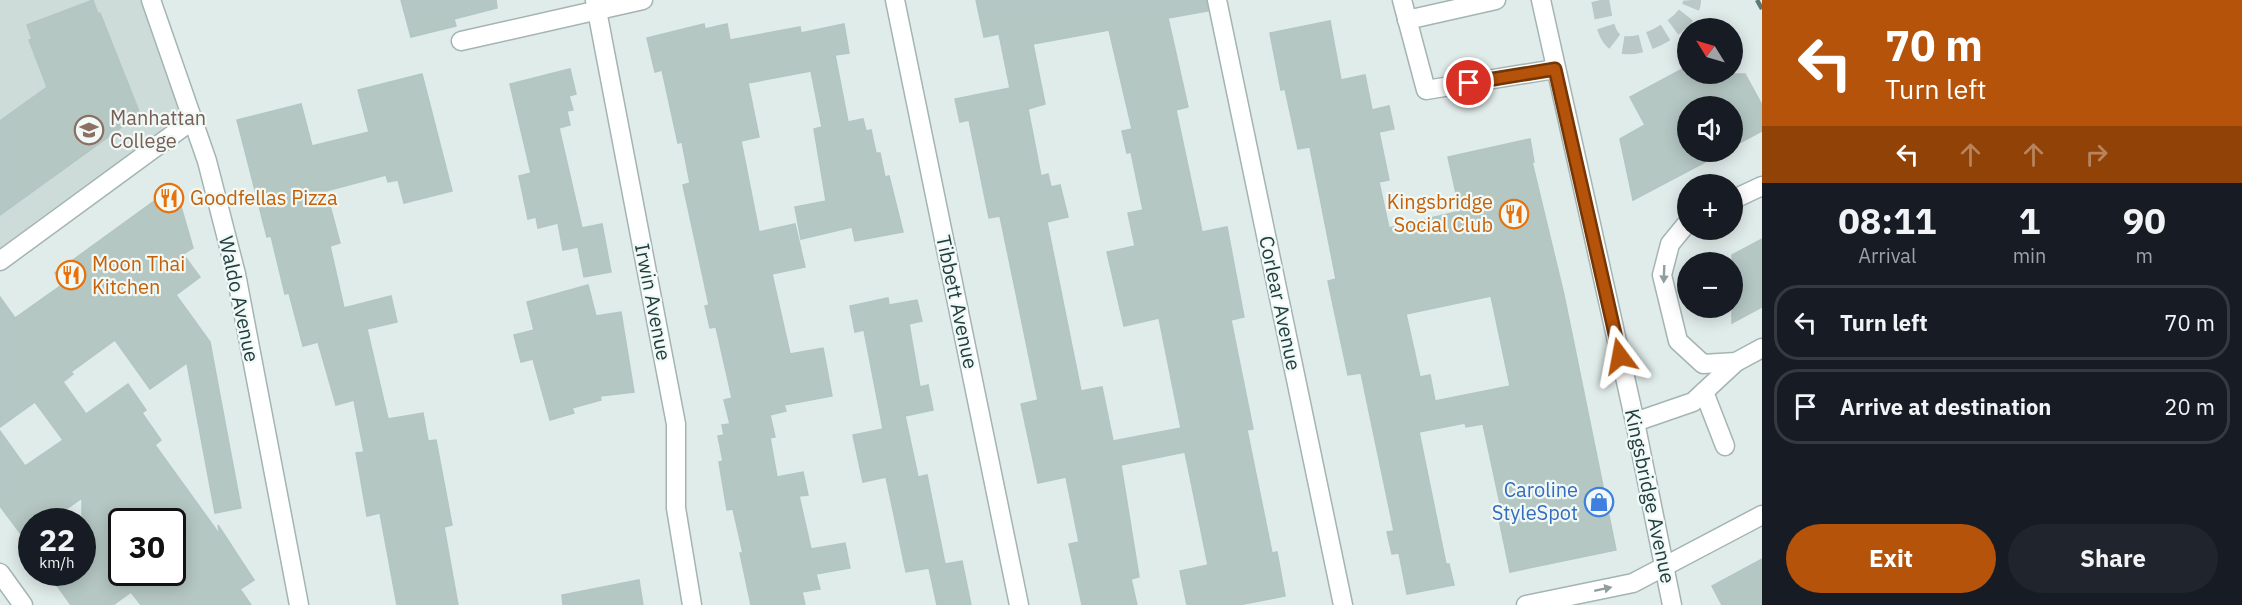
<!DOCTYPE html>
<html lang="en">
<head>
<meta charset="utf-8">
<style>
	body { margin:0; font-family:"IBM Plex Sans",sans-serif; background:#20242c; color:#f1f3f6; height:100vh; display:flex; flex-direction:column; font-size:22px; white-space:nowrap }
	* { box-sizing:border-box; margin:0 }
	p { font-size:20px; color:#9ea1a6 }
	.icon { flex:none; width:33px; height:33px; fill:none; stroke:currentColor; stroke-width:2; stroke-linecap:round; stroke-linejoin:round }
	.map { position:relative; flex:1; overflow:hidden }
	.sheet { display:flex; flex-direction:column; background:#171b24; width:480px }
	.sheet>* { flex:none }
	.hud { background:#b45309; color:#fff; overflow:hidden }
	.needle { width:39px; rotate:307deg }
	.controls { position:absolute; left:1677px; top:18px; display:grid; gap:12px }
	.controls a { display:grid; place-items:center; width:66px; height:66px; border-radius:50%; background:#171b24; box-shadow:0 3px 15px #0003; font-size:30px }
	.speed { position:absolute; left:18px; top:508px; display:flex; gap:12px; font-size:30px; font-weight:700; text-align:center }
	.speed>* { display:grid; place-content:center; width:78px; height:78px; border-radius:50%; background:#171b24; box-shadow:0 3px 15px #0003; line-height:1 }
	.speed small { font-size:15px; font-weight:400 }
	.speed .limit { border:3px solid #111; border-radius:9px; background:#fff; color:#111 }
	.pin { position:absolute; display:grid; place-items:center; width:51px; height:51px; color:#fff; margin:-26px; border:3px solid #fff; border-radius:50%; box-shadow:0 2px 6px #0007 }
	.me { position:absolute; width:66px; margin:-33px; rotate:347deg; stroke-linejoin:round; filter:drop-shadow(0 0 4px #0008) }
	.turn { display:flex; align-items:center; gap:21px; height:126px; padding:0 24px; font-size:27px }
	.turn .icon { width:78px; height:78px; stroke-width:2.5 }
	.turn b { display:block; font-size:42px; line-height:51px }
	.lanes { display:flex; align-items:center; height:57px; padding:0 24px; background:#0003; justify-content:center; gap:30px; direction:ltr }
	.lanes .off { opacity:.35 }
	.eta { display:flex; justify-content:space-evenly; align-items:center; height:102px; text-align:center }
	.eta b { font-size:36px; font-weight:700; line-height:42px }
	.button { display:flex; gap:12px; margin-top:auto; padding:12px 24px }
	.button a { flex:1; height:69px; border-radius:36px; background:#b45309; color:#fff; font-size:24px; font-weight:700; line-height:69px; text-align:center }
	.button a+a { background:#20242c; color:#f1f3f6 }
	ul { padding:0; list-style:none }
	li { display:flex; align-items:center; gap:18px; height:75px; margin:0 12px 9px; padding:0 12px; border:3px solid #363941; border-radius:24px }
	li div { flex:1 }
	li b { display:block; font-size:22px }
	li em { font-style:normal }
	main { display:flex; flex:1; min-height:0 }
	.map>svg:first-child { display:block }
	.built { fill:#cedcd9 }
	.building { fill:#b5c7c3; stroke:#b2c6c3; stroke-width:1.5; fill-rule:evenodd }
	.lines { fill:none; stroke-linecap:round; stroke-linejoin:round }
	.minor-tunnel { stroke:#bac9c7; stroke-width:18; stroke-dasharray:18 9; stroke-linecap:butt }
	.minor-casing { stroke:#a3b4b3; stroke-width:21 }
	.minor { stroke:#fff; stroke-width:18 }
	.rail { stroke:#5a7a78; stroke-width:4.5; stroke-dasharray:12 6; stroke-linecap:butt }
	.oneway { fill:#909e9e }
	.route-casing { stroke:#753606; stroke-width:15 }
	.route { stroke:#b45309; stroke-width:10 }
	.labels { text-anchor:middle; stroke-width:4.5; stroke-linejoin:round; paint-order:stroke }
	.education-label { font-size:20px; fill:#785e54; stroke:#f1f9f7; text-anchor:start }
	.food-label { font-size:20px; fill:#c56008; stroke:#f1f9f7; text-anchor:start }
	.street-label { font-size:20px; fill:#203e3d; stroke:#f1f9f7 }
	.shop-label { font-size:20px; fill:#366cbe; stroke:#f1f9f7; text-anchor:end }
</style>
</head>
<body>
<main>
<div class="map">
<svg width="1762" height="605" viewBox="0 0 1762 605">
	<rect width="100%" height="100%" fill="#e0ecea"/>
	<polygon class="built" points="0,0 151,0 194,119 0,261"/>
	<g class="building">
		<polygon points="93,0 98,14 100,13 140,114 0,215 0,121 47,87 29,40 32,39 27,25"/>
		<polygon points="401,0 496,0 497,8 454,19 456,26 411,37"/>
		<path d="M976 0H1206L1208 11 1168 18 1188 107 1176 110 1202 232 1227 227 1244 317 1231 320 1253 429 1247 430 1272 553 1277 552 1285 596 1239 605H1187L1180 571 1208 565 1185 452 1121 465 1139 577 1131 579 1137 605H1082L1069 544 1079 542 1066 477 1038 483 1021 404 1038 400 1000 216 989 218 969 120 960 122 955 99 1010 88 999 34 984 37ZM1109 30 1132 129 1122 131 1127 153 1131 152 1143 210 1128 213 1135 246 1107 252 1124 326 1159 318 1181 428 1113 441 1102 387 1081 391 1047 222 1068 217 1060 185 1051 187 1048 174 1041 176 1028 109 1045 104 1033 44Z"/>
		<path d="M1330 21 1341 80 1365 75 1372 110 1389 106 1394 129 1379 132 1389 180 1379 182 1389 228 1460 211 1448 157 1530 139 1534 162H1532L1564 295 1616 550 1510 572 1498 514 1502 513 1483 424 1466 427 1465 423 1419 432 1446 564H1449L1454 585 1407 594 1399 553 1392 554 1387 532 1394 531 1361 373 1348 375 1342 347 1328 281 1336 279 1310 147 1298 149 1285 89 1281 90 1270 33ZM1491 296 1510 386 1435 401 1430 375 1420 377 1406 314Z"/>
		<polygon points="704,24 705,29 727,24 730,40 800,27 801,33 844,24 849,53 835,55 848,122 863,119 866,131 871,130 876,153 880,153 885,177 889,176 903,232 855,241 852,227 801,239 795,207 826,201 814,129 822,127 811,71 748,83 759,137 741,141 759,232 795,224 805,267 772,274 790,354 823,348 832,396 784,405 786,411 770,415 775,437 770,438 777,477 803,472 808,495 799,496 811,549 845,543 850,568 816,574 820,589 802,592 805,605 751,605 740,553 743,553 733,509 727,510 719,462 723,461 718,436 724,435 722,425 730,424 724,400 732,398 716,327 710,328 705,306 709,305 683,185 690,183 682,142 678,143 662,70 655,72 647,38"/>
		<polygon points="1688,66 1688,74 1745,74 1762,105 1762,131 1732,147 1732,106 1688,106 1688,152 1724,152 1633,200 1620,139 1645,125 1630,97"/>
		<polygon points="570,69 576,94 569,96 573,110 567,111 570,125 559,128 582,228 602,224 611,272 584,277 578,247 563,250 558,223 538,228 536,217 528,219 519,176 531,173 510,84"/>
		<polygon points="422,74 452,191 404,203 398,180 388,182 386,175 326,191 340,243 330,246 344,308 391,296 397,322 367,329 388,419 423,413 428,441 436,440 452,525 444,527 458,605 397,605 380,513 367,516 356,453 364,452 354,400 336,405 318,342 303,346 289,293 285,294 271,236 267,237 237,120 301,104 312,146 369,132 358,90"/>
		<path d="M175 186 193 248 183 254 200 277 176 295 210 342 241 508 215 513 187 363 150 389 115 340 71 372 73 374 63 382 86 414 128 384 146 410 142 413 161 440 155 445 220 535 218 525 254 580 240 589 251 605H141L131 592 113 605H71L48 573H82V498L52 519 48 513 32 522 20 533 0 506V431L25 466 63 440 35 402 0 427V297L15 318 63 284 55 273ZM122 522H172V573H122Z"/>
		<polygon points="1762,239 1762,307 1732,323 1732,255"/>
		<polygon points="588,285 596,316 621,312 634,392 600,396 601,400 572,408 574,413 550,420 533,359 521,362 514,335 534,330 527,302"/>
		<polygon points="888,298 889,305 917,300 922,321 909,324 920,387 928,385 933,410 905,416 918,477 927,475 945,564 962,561 971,605 937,605 929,568 906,572 886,477 863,482 853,435 883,429 864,330 855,332 850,306"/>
		<polygon points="1762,559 1762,605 1722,605 1712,586"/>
		<polygon points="639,580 643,605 563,605 562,595"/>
	</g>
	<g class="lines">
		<path class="minor-tunnel" d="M1600 0C1603 12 1604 31 1613 40 1631 59 1694 23 1692 0"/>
		<g class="minor-casing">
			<g id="minor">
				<polyline points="151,0 207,161 236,274 299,605"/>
				<polyline points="595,0 676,424 676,508 692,605"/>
				<polyline points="895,0 1019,605"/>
				<polyline points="1217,0 1343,605"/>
				<polyline points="1402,0 1426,90 1555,69"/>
				<polyline points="1541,0 1635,422 1672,605"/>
				<polyline points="1407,20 1496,0"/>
				<polyline points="461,41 643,0"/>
				<polyline points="1732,200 1762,186"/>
				<polyline points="1688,222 1670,244 1662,275 1678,341 1703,364 1736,362 1762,348"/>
				<polyline points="0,261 194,119"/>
				<polyline points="1704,392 1725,446"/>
				<polyline points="1635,422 1693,402 1736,362"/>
				<polyline points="0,573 23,605"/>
				<polyline points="1526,605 1633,583 1762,515"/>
			</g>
		</g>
		<use href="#minor" class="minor"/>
		<polyline class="rail" points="1757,0 1762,9"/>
	</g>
	<defs><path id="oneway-solid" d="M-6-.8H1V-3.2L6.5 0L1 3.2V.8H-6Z" transform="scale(1.5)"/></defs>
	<g class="oneway">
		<use href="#oneway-solid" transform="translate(1664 274) rotate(92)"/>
		<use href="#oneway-solid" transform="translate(1603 589) rotate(-12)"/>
	</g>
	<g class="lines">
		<g class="route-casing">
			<polyline id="route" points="1469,83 1555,69 1620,356"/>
		</g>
		<use href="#route" class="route"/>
	</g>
	<defs>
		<g id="university-ring" transform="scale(1.5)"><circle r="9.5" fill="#f1f9f7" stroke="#8d6e63" stroke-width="1.5"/><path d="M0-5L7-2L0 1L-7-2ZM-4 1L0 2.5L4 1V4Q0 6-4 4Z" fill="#8d6e63"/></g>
		<g id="restaurant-ring" transform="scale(1.5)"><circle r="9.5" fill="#f1f9f7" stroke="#e8710a" stroke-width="1.5"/><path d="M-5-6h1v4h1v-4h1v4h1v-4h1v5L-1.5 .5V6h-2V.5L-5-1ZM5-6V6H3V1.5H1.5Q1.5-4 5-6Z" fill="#e8710a"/></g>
		<g id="shop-ring" transform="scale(1.5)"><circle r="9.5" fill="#f1f9f7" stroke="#3f7fe0" stroke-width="1.5"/><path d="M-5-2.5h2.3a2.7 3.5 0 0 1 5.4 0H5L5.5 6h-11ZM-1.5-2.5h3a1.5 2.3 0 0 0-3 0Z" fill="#3f7fe0"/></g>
	</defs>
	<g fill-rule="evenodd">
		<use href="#university-ring" x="89" y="130"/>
		<use href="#restaurant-ring" x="169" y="198"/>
		<use href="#restaurant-ring" x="1514" y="214"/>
		<use href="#restaurant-ring" x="71" y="275"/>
		<use href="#shop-ring" x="1599" y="502"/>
	</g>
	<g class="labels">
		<g class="education-label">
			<text x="110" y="125">Manhattan<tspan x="110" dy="23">College</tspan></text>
		</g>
		<g class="food-label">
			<text x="190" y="205">Goodfellas Pizza</text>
			<text x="1493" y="209" text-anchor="end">Kingsbridge<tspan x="1493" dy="23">Social Club</tspan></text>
			<text x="92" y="271">Moon Thai<tspan x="92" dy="23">Kitchen</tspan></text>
		</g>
		<g class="street-label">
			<text transform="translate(239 299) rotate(78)" y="7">Waldo Avenue</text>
			<text transform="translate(653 302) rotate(79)" y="7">Irwin Avenue</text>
			<text transform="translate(957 302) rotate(78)" y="7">Tibbett Avenue</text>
			<text transform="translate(1280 303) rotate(78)" y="7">Corlear Avenue</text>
			<text transform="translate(1650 496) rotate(78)" y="7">Kingsbridge Avenue</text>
		</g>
		<g class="shop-label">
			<text x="1578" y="497">Caroline<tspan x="1578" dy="23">StyleSpot</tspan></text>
		</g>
	</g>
</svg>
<div class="controls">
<a><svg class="needle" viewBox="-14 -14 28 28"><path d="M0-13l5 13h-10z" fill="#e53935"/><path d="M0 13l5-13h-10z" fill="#9ea1a6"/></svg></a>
<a><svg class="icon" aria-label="sound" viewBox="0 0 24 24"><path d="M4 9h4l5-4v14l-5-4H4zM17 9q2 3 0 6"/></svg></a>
<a>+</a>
<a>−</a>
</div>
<div class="speed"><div>22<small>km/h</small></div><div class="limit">30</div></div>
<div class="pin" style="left:1469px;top:83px;background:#d93025"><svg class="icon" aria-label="arrive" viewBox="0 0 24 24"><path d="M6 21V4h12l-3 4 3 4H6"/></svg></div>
<svg class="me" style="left:1620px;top:356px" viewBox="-20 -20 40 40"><path d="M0-17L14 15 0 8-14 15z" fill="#b45309" stroke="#fff" stroke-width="4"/></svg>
</div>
<section class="sheet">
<div class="hud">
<div class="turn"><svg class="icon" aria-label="left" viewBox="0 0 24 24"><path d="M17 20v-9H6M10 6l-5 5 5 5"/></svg><div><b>70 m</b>Turn left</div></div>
<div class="lanes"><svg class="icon" aria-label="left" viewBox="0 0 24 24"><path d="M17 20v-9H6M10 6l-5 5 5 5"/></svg><svg class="icon off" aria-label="ahead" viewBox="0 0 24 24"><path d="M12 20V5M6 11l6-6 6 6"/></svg><svg class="icon off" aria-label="ahead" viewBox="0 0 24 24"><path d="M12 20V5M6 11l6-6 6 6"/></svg><svg class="icon off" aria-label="right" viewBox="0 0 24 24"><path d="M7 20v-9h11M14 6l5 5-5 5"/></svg></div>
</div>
<div class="eta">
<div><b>08:11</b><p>Arrival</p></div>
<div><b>1</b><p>min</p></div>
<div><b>90</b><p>m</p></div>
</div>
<ul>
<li><svg class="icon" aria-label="left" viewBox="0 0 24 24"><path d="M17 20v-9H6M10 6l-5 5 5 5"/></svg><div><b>Turn left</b></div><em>70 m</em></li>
<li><svg class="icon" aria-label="arrive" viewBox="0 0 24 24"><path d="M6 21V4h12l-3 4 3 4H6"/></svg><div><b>Arrive at destination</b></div><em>20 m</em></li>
</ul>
<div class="button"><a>Exit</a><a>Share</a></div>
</section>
</main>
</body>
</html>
